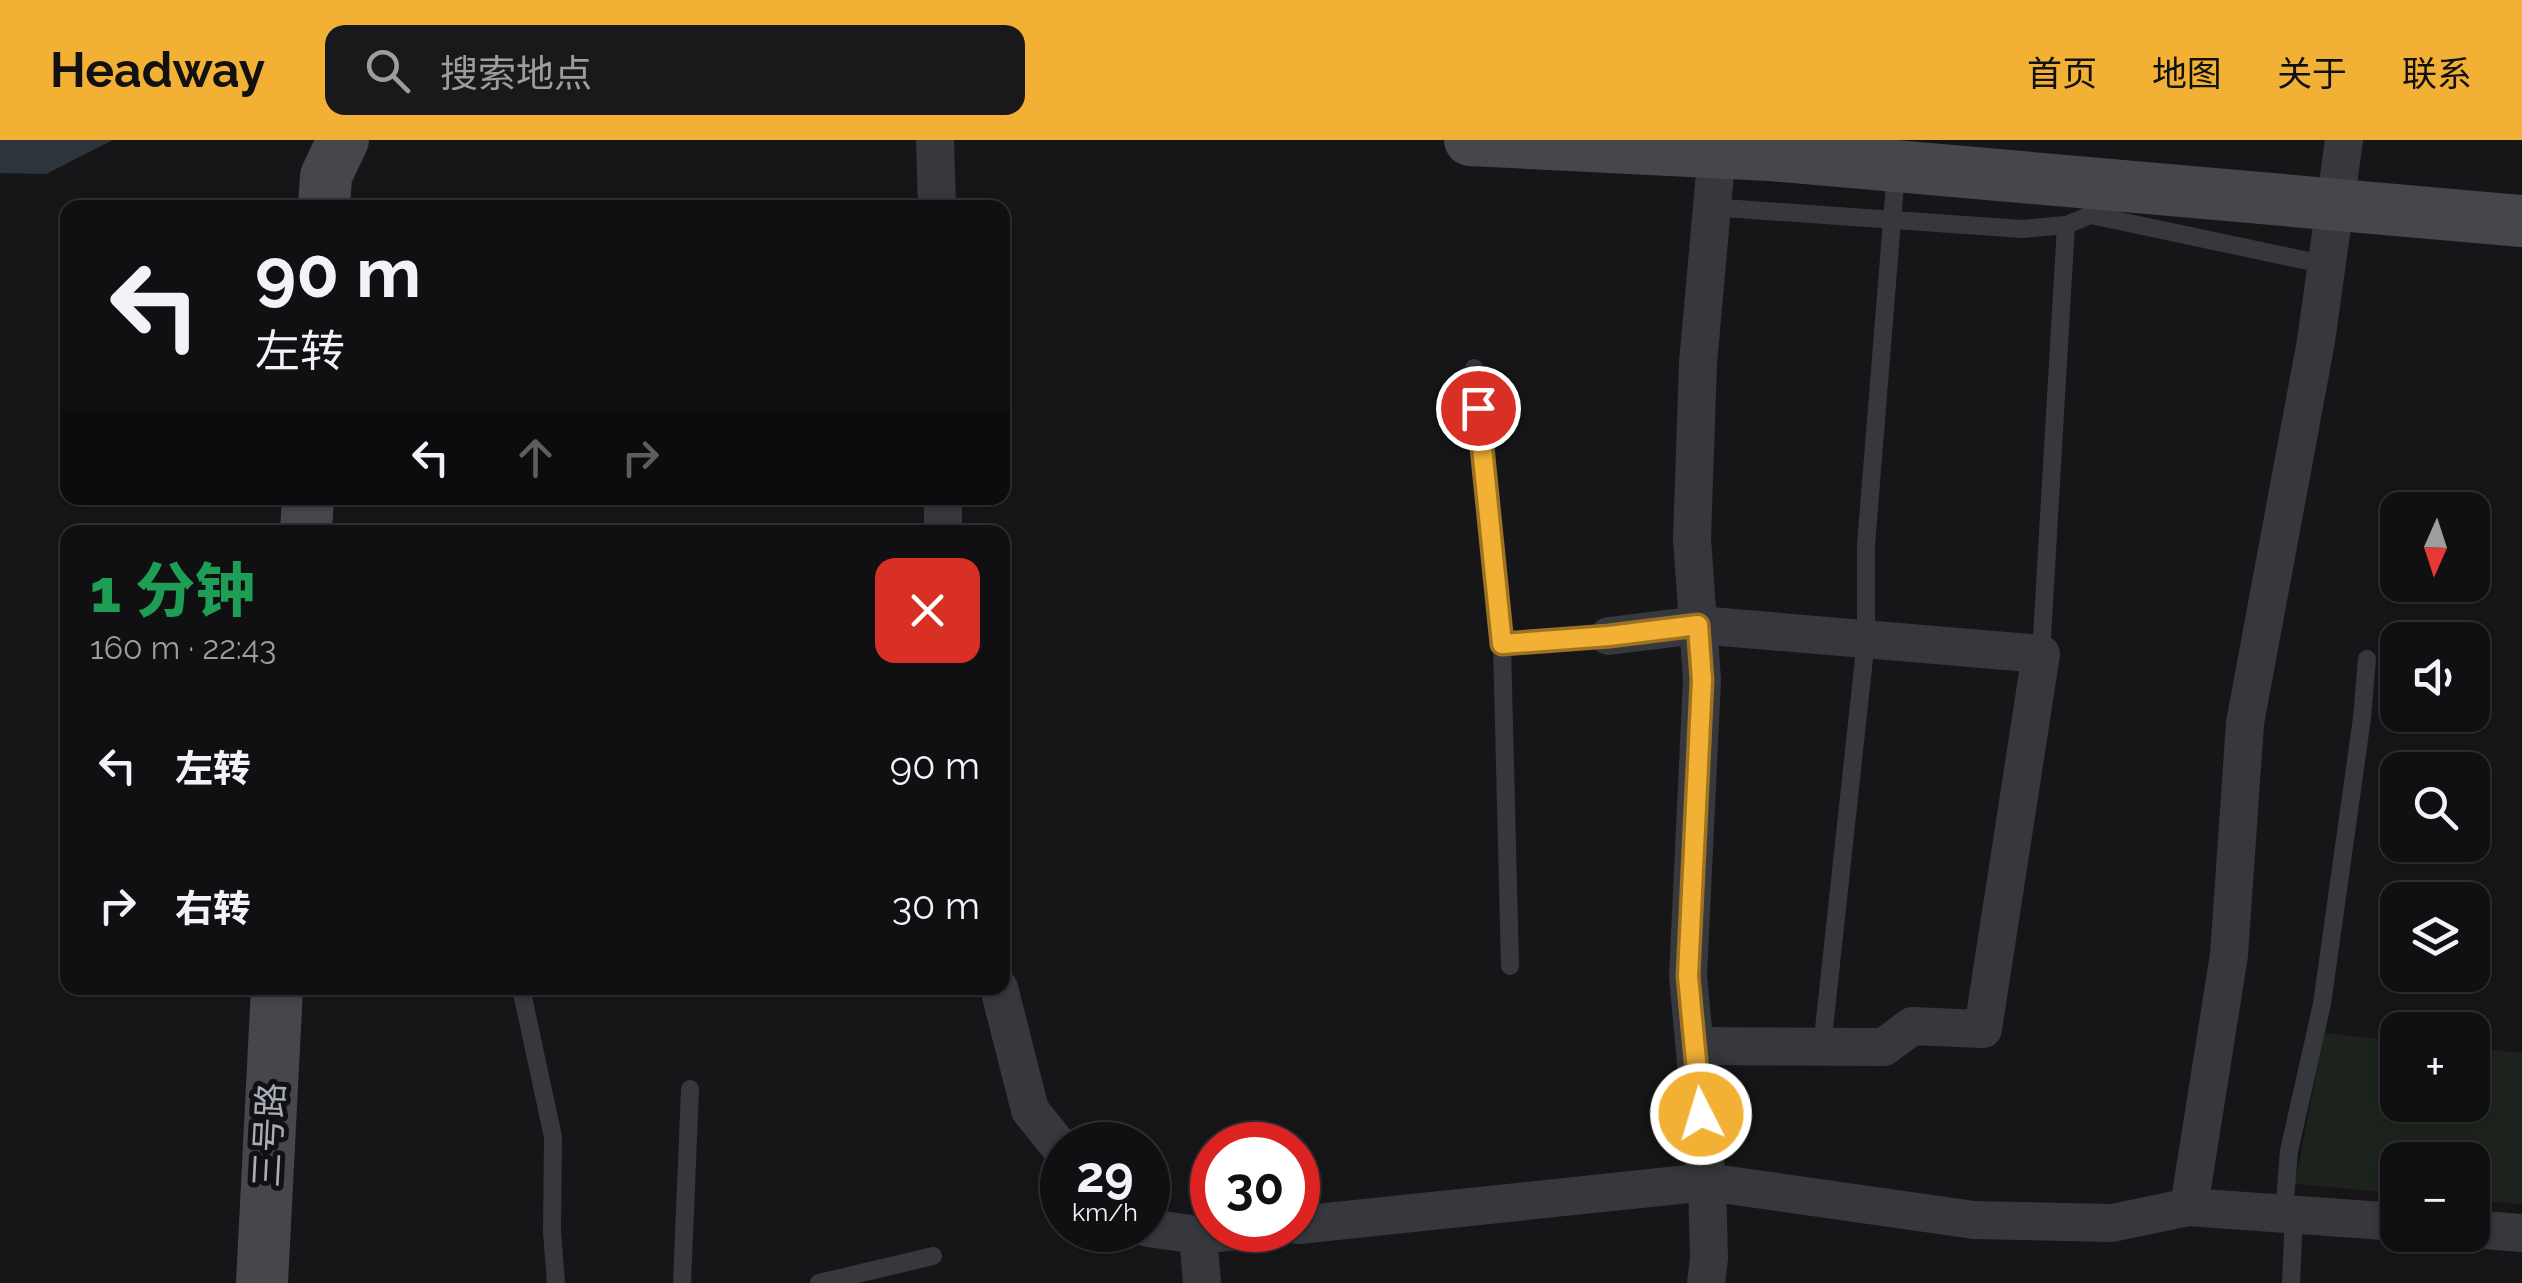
<!DOCTYPE html>
<html lang="zh">
<head>
<meta charset="utf-8">
<style>
	body { margin:0; font-family:Raleway,"Noto Sans SC",sans-serif; background:#19191b; color:#f1f3f6; height:100vh; display:flex; flex-direction:column; font-size:38px; white-space:nowrap }
	* { box-sizing:border-box; margin:0 }
	p { font-size:32px; color:#9c9d9f }
	.icon { flex:none; width:55px; height:55px; fill:none; stroke:currentColor; stroke-width:2; stroke-linecap:round; stroke-linejoin:round }
	.map { position:relative; flex:1; overflow:hidden }
	.drawer { position:absolute; left:60px; top:385px; width:950px; height:470px; display:flex; flex-direction:column; background:#101012; border-radius:20px; box-shadow:0 2px 8px #0004,0 0 0 2px #303032 }
	.drawer>* { flex:none }
	.guide { position:absolute; left:60px; top:60px; width:950px; height:305px; border-radius:20px; box-shadow:0 2px 8px #0004,0 0 0 2px #303032; background:#101012; color:#f1f3f6; overflow:hidden }
	.needle { width:65px; rotate:183deg }
	.buttons { position:absolute; left:2380px; top:352px; display:grid; gap:20px }
	.buttons a { display:grid; place-items:center; width:110px; height:110px; border-radius:20px; background:#101012; box-shadow:0 2px 8px #0004,0 0 0 2px #303032; font-size:50px }
	.speed { position:absolute; left:1040px; top:982px; display:flex; gap:20px; font-size:50px; font-weight:700; text-align:center }
	.speed>* { display:grid; place-content:center; width:130px; height:130px; border-radius:50%; background:#101012; box-shadow:0 2px 8px #0004,0 0 0 2px #303032; line-height:1 }
	.speed small { font-size:25px; font-weight:400 }
	.speed .limit { border:15px solid #d22; background:#fff; color:#111 }
	.pin { position:absolute; display:grid; place-items:center; width:85px; height:85px; color:#fff; margin:-42px; border:5px solid #fff; border-radius:50%; box-shadow:0 2px 10px #0007 }
	.me { position:absolute; width:110px; margin:-55px; rotate:355deg; stroke-linejoin:round; filter:drop-shadow(0 0 8px #0008) }
	.turn { display:flex; align-items:center; gap:35px; height:210px; padding:0 30px; font-size:45px }
	.turn .icon { width:130px; height:130px; stroke-width:2.5 }
	.turn b { display:block; font-size:70px; line-height:85px }
	.lanes { display:flex; align-items:center; height:95px; padding:0 30px; background:#0003; justify-content:center; gap:50px; direction:ltr }
	.lanes .off { opacity:.35 }
	.round { display:grid; place-items:center; flex:none; width:105px; height:105px; border-radius:20px; background:#19191b }
	.summary { display:flex; align-items:center; justify-content:space-between; height:170px; padding:0 30px }
	h1 { font-size:60px; font-weight:800; line-height:75px; color:#1e9e55 }
	ul { padding:0; list-style:none }
	li { display:flex; align-items:center; gap:30px; height:140px; padding:0 30px }
	li div { flex:1 }
	li b { display:block; font-size:38px }
	li em { font-style:normal }
	header { display:flex; align-items:center; gap:60px; box-sizing:border-box; height:140px; padding:0 50px; background:#f2b134; color:#111 }
	header strong { font-size:48px }
	nav { display:flex; gap:55px; margin-inline-start:auto; font-size:35px }
	.search { width:700px; height:90px; background:#19191b; display:flex; align-items:center; gap:25px; box-sizing:border-box; padding:0 35px; border-radius:20px; color:#9c9d9f; font-size:38px }
	.map>svg:first-child { display:block }
	.green { fill:#1c231d }
	.water { fill:#2c353c }
	.lines { fill:none; stroke-linecap:round; stroke-linejoin:round }
	.lane { stroke:#37383d; stroke-width:18 }
	.street { stroke:#37383d; stroke-width:38 }
	.secondary { stroke:#45474d; stroke-width:52 }
	.route-casing { stroke:#9d7322; stroke-width:25 }
	.route { stroke:#f2b134; stroke-width:18 }
	.labels { text-anchor:middle; stroke-width:10; stroke-linejoin:round; paint-order:stroke }
	.street-label { font-size:35px; fill:#a8adb8; stroke:#111113 }
</style>
</head>
<body>
<header>
<strong>Headway</strong>
<div class="search"><svg class="icon" aria-label="search" viewBox="0 0 24 24"><circle cx="10" cy="10" r="6"/><path d="M15 15l6 6"/></svg>搜索地点</div>
<nav><a>首页</a><a>地图</a><a>关于</a><a>联系</a></nav>
</header>
<div class="map">
<svg width="2522" height="1143" viewBox="0 0 2522 1143">
	<rect width="100%" height="100%" fill="#161618"/>
	<polygon class="green" points="2324,893 2397,901 2398,965 2472,965 2473,908 2522,913 2522,1064 2473,1060 2472,1020 2398,1020 2397,1053 2295,1044"/>
	<polygon class="water" points="0,0 113,0 46,34 0,33"/>
	<g class="lines">
		<g class="lane">
			<polyline points="1710,67 2022,89 2066,85 2091,75 2327,125"/>
			<polyline points="1474,228 1502,504 1510,826"/>
			<polyline points="1502,504 1609,496"/>
			<polyline points="2041,514 2066,85"/>
			<polyline points="521,848 553,997 552,1092 556,1143"/>
			<polyline points="1822,907 1866,500 1866,405 1896,31"/>
			<polyline points="2284,1073 2289,1011 2322,864 2362,578 2367,519"/>
			<polyline points="682,1143 690,949"/>
			<polyline points="819,1143 933,1116"/>
			<polyline points="2291,1143 2294,1074"/>
		</g>
		<g class="street">
			<polyline points="935,0 937,68"/>
			<polyline points="943,358 943,392"/>
			<polyline points="1609,496 1698,485 2041,514 1983,889 1912,886 1884,907 1695,906"/>
			<polyline points="999,848 1030,970 1062,1010"/>
			<polyline points="2189,1067 2229,815 2245,583 2316,201 2344,0"/>
			<polyline points="1298,1085 1707,1042 1974,1080 2112,1083 2189,1067 2398,1082"/>
			<polyline points="1148,1088 1198,1095 1202,1143"/>
			<polyline points="2472,1089 2522,1093"/>
			<polyline points="1198,1095 1246,1090"/>
			<polyline points="1706,1143 1709,1118 1707,1042 1688,836 1702,540 1692,399 1698,223 1718,0"/>
		</g>
		<g class="secondary">
			<polyline points="1470,0 1770,15 2522,81"/>
			<polyline points="324,68 326,36 343,0"/>
			<polyline points="306,392 308,358"/>
			<polyline points="262,1143 277,848"/>
		</g>
	</g>
	<g class="lines">
		<g class="route-casing">
			<polyline id="route" points="1478,268 1502,504 1609,496 1698,485 1702,540 1688,836 1701,974"/>
		</g>
		<use href="#route" class="route"/>
	</g>
	<g class="labels">
		<g class="street-label">
			<text transform="translate(269 995) rotate(-87)" y="12">三号路</text>
		</g>
	</g>
</svg>
<div class="buttons">
<a><svg class="needle" viewBox="-14 -14 28 28"><path d="M0-13l5 13h-10z" fill="#e53935"/><path d="M0 13l5-13h-10z" fill="#9c9d9f"/></svg></a>
<a><svg class="icon" aria-label="sound" viewBox="0 0 24 24"><path d="M4 9h4l5-4v14l-5-4H4zM17 9q2 3 0 6"/></svg></a>
<a><svg class="icon" aria-label="search" viewBox="0 0 24 24"><circle cx="10" cy="10" r="6"/><path d="M15 15l6 6"/></svg></a>
<a><svg class="icon" aria-label="layers" viewBox="0 0 24 24"><path d="M12 4l9 5-9 5-9-5zM3 14l9 5 9-5"/></svg></a>
<a>+</a>
<a>−</a>
</div>
<div class="speed"><div>29<small>km/h</small></div><div class="limit">30</div></div>
<div class="pin" style="left:1478px;top:268px;background:#d93025"><svg class="icon" aria-label="arrive" viewBox="0 0 24 24"><path d="M6 21V4h12l-3 4 3 4H6"/></svg></div>
<svg class="me" style="left:1701px;top:974px" viewBox="-20 -20 40 40"><circle r="17" fill="#f2b134" stroke="#fff" stroke-width="3"/><path d="M0-11L8 9 0 5-8 9z" fill="#fff"/></svg>
<div class="guide">
<div class="turn"><svg class="icon" aria-label="left" viewBox="0 0 24 24"><path d="M17 20v-9H6M10 6l-5 5 5 5"/></svg><div><b>90 m</b>左转</div></div>
<div class="lanes"><svg class="icon" aria-label="left" viewBox="0 0 24 24"><path d="M17 20v-9H6M10 6l-5 5 5 5"/></svg><svg class="icon off" aria-label="ahead" viewBox="0 0 24 24"><path d="M12 20V5M6 11l6-6 6 6"/></svg><svg class="icon off" aria-label="right" viewBox="0 0 24 24"><path d="M7 20v-9h11M14 6l5 5-5 5"/></svg></div>
</div>
<section class="drawer">
<div class="summary"><div><h1>1 分钟</h1><p>160 m · 22:43</p></div><a class="round" style="background:#d93025;color:#fff"><svg class="icon" aria-label="close" viewBox="0 0 24 24"><path d="M6 6l12 12M18 6L6 18"/></svg></a></div>
<ul>
<li><svg class="icon" aria-label="left" viewBox="0 0 24 24"><path d="M17 20v-9H6M10 6l-5 5 5 5"/></svg><div><b>左转</b></div><em>90 m</em></li>
<li><svg class="icon" aria-label="right" viewBox="0 0 24 24"><path d="M7 20v-9h11M14 6l5 5-5 5"/></svg><div><b>右转</b></div><em>30 m</em></li>
</ul>
</section>
</div>
</body>
</html>
